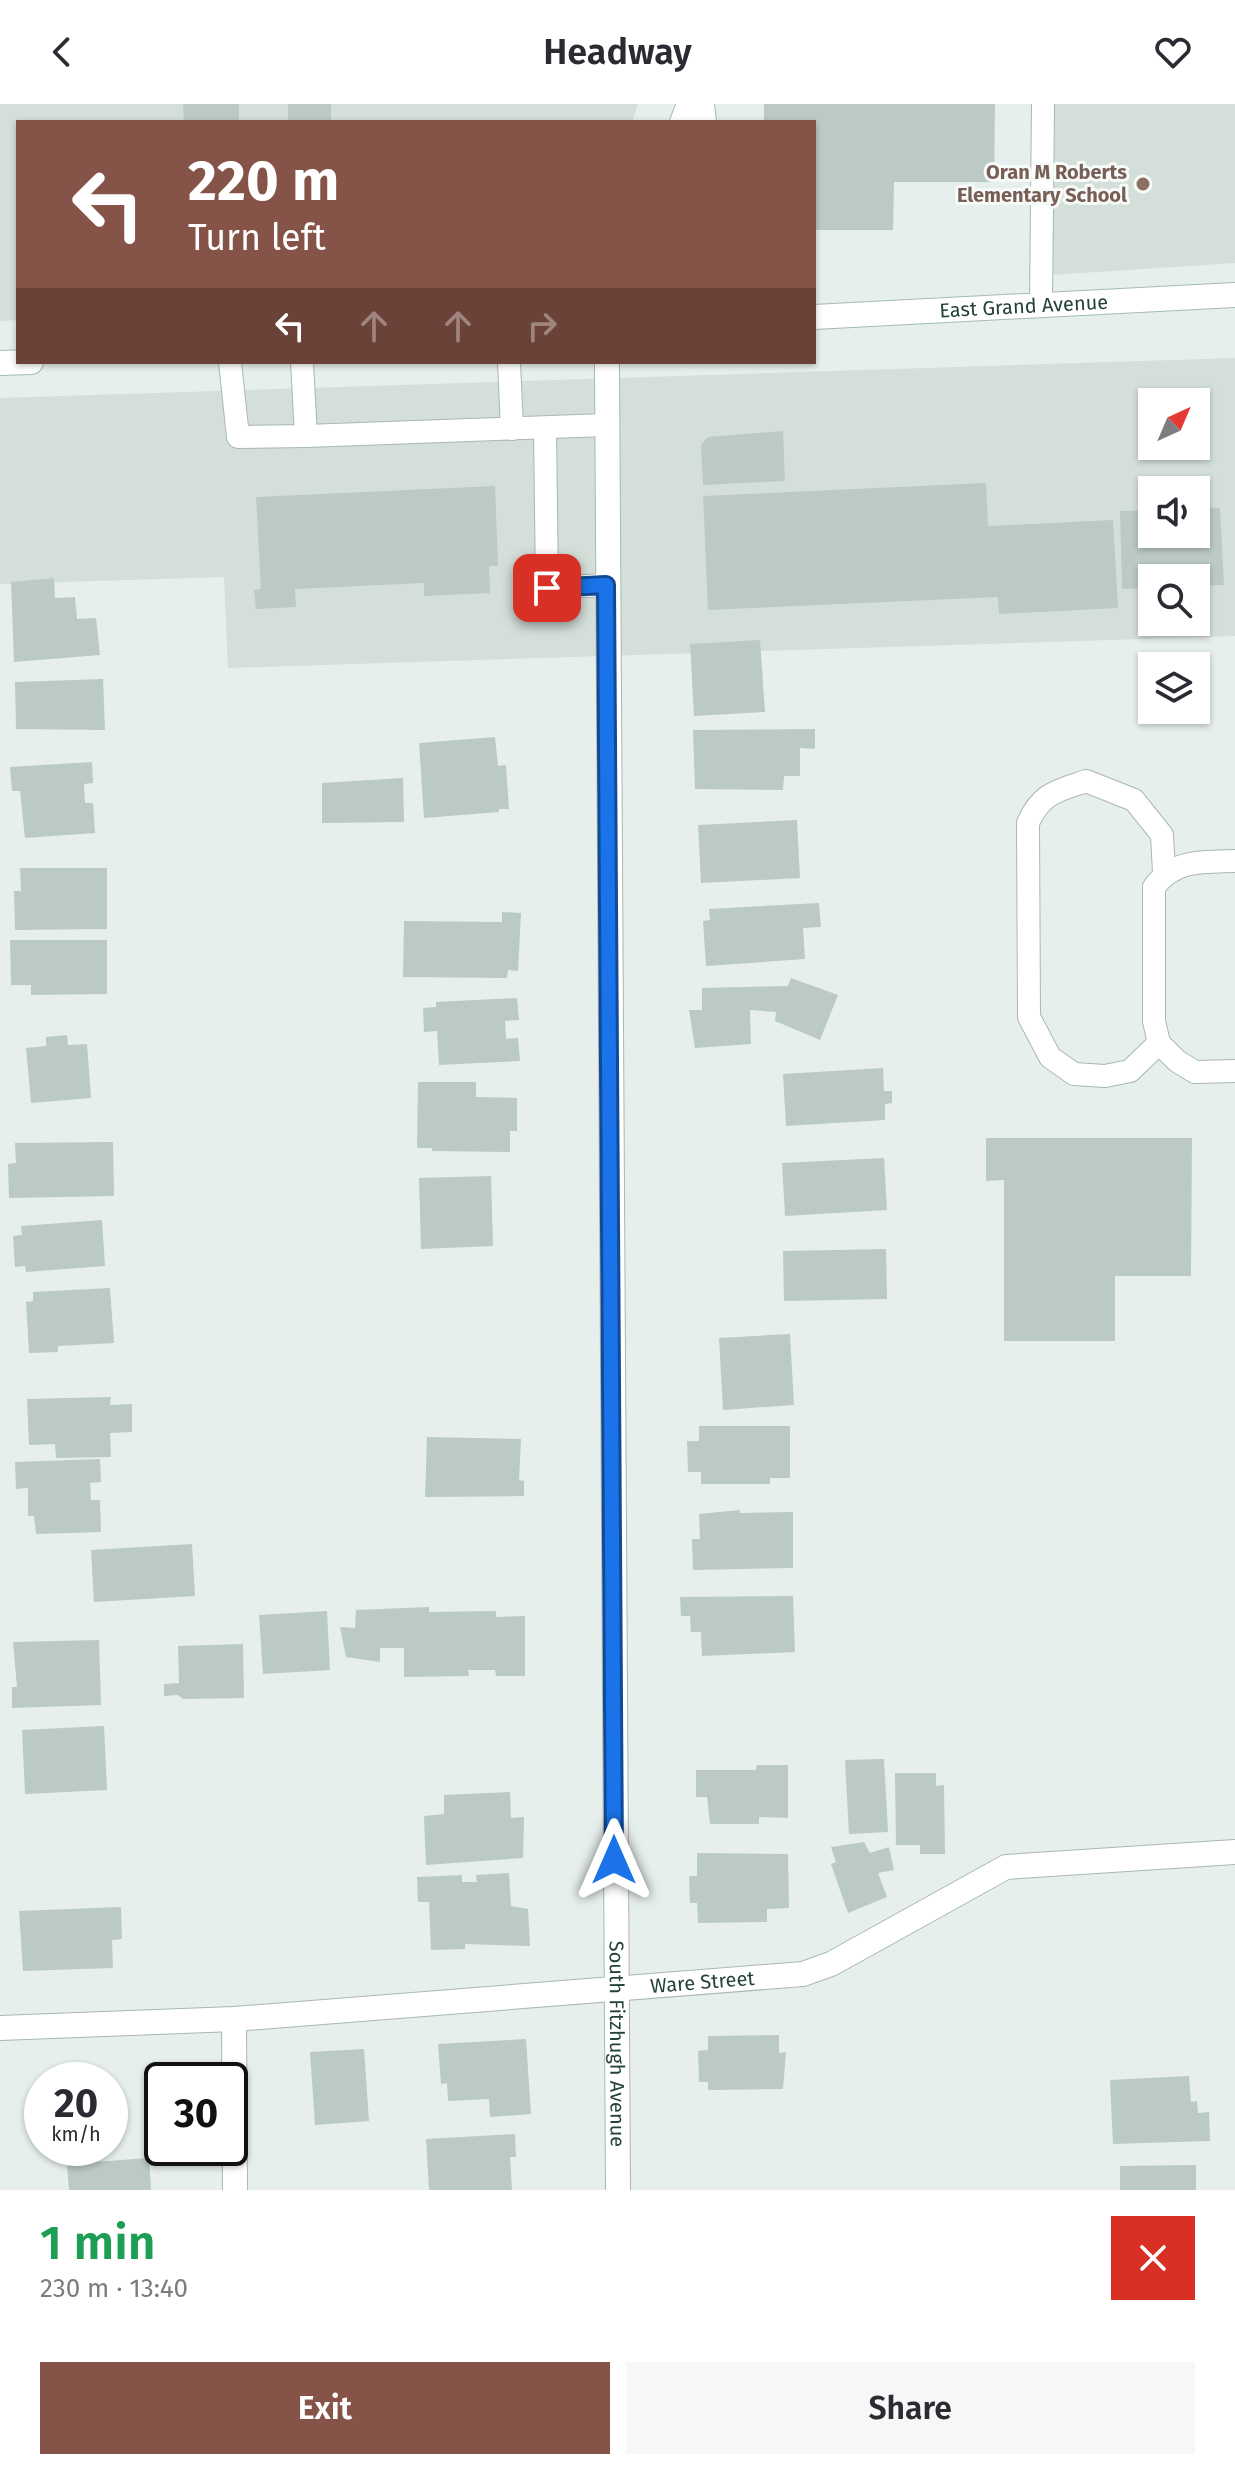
<!DOCTYPE html>
<html lang="en">
<head>
<meta charset="utf-8">
<style>
	body { margin:0; font-family:"Fira Sans",sans-serif; background:#f7f7f7; color:#2b2b33; height:100vh; display:flex; flex-direction:column; font-size:30px; white-space:nowrap }
	* { box-sizing:border-box; margin:0 }
	p { font-size:26px; color:#7c7c81 }
	.icon { flex:none; width:44px; height:44px; fill:none; stroke:currentColor; stroke-width:2; stroke-linecap:round; stroke-linejoin:round }
	.map { position:relative; height:2086px; overflow:hidden }
	.details { display:flex; flex-direction:column; background:#fff; flex:1 }
	.details>* { flex:none }
	.hud { position:absolute; left:16px; top:16px; width:800px; height:244px; border-radius:0px; box-shadow:0 2px 6px #0004; background:#855347; color:#fff; overflow:hidden }
	.needle { width:52px; rotate:44deg }
	.tools { position:absolute; left:1138px; top:284px; display:grid; gap:16px }
	.tools a { display:grid; place-items:center; width:72px; height:72px; border-radius:0px; background:#fff; box-shadow:0 2px 6px #0004; font-size:40px }
	.speed { position:absolute; left:24px; top:1958px; display:flex; gap:16px; font-size:40px; font-weight:700; text-align:center }
	.speed>* { display:grid; place-content:center; width:104px; height:104px; border-radius:50%; background:#fff; box-shadow:0 2px 6px #0004; line-height:1 }
	.speed small { font-size:20px; font-weight:400 }
	.speed .limit { border:4px solid #111; border-radius:12px; background:#fff; color:#111 }
	.pin { position:absolute; display:grid; place-items:center; width:68px; height:68px; color:#fff; margin:-34px; border-radius:16px; box-shadow:0 4px 12px #0006 }
	.me { position:absolute; width:88px; margin:-44px; rotate:0deg; stroke-linejoin:round; filter:drop-shadow(0 0 6px #0008) }
	.turn { display:flex; align-items:center; gap:28px; height:168px; padding:0 40px; font-size:36px }
	.turn .icon { width:104px; height:104px; stroke-width:2.5 }
	.turn b { display:block; font-size:56px; line-height:68px }
	.lanes { display:flex; align-items:center; height:76px; padding:0 40px; background:#0003; justify-content:center; gap:40px; direction:ltr }
	.lanes .off { opacity:.35 }
	.round { display:grid; place-items:center; flex:none; width:84px; height:84px; border-radius:0px; background:#f7f7f7 }
	.headline { display:flex; align-items:center; justify-content:space-between; height:136px; padding:0 40px }
	h1 { font-size:48px; font-weight:600; line-height:60px; color:#1e9e55 }
	.action { display:flex; gap:16px; margin-top:auto; padding:16px 40px }
	.action a { flex:1; height:92px; border-radius:0px; background:#855347; color:#fff; font-size:32px; font-weight:600; line-height:92px; text-align:center }
	.action a+a { background:#f7f7f7; color:#2b2b33 }
	header { display:flex; justify-content:space-between; align-items:center; height:104px; padding:0 40px; background:#fff; font-size:36px; font-weight:600 }
	.map>svg:first-child { display:block }
	.built { fill:#d4dfda; fill-rule:evenodd }
	.building { fill:#bbcac4 }
	.lines { fill:none; stroke-linecap:round; stroke-linejoin:round }
	.service-casing { stroke:#a8b8b2; stroke-width:24 }
	.minor-casing { stroke:#a8b8b2; stroke-width:26 }
	.secondary-casing { stroke:#a4bbb3; stroke-width:26 }
	.service { stroke:#fff; stroke-width:22 }
	.minor { stroke:#fff; stroke-width:24 }
	.secondary { stroke:#fff; stroke-width:24 }
	.route-casing { stroke:#114b97; stroke-width:20 }
	.route { stroke:#1a73e8; stroke-width:14 }
	.education-dot { fill:#8d6e63; stroke:#f7fbf9; stroke-width:3 }
	.labels { text-anchor:middle; stroke-width:6; stroke-linejoin:round; paint-order:stroke }
	.education-label { font-size:20px; font-weight:bold; fill:#785e54; stroke:#f7fbf9; text-anchor:end }
	.street-label { font-size:20px; fill:#24423a; stroke:#f7fbf9 }
</style>
</head>
<body>
<header><svg class="icon" aria-label="back" viewBox="0 0 24 24"><path d="M15 5l-7 7 7 7"/></svg>Headway<svg class="icon" aria-label="heart" viewBox="0 0 24 24"><path d="M12 20l-8-8c-3-5 5-10 8-4 3-6 11-1 8 4z"/></svg></header>
<div class="map">
<svg width="1235" height="2086" viewBox="0 0 1235 2086">
	<rect width="100%" height="100%" fill="#e6efeb"/>
	<g class="built">
		<polygon points="0,0 638,0 632,18 18,18 18,216 0,217"/>
		<polygon points="1052,0 1235,0 1235,159 1050,171"/>
		<path d="M1235 254V532L228 564 224 473 0 480V294ZM1152 298H1196V342H1152ZM1152 386H1196V430H1152ZM1152 474H1196V518H1152Z"/>
	</g>
	<g class="building">
		<polygon points="183,0 239,0 239,18 184,18"/>
		<rect x="288" y="0" width="43" height="18"/>
		<polygon points="764,0 995,0 994,78 894,78 893,126 814,126 814,18 764,18"/>
		<polygon points="783,327 785,377 703,381 701,341 708,333"/>
		<polygon points="986,379 988,422 1113,416 1118,504 999,510 998,493 708,506 703,392"/>
		<polygon points="495,382 498,462 489,462 490,489 424,492 424,479 295,485 296,503 256,505 254,486 261,485 256,393"/>
		<polygon points="1196,403 1220,404 1224,481 1196,482 1196,474 1152,474 1152,484 1122,485 1120,407 1152,406 1152,430 1196,430"/>
		<polygon points="54,474 55,494 75,493 77,515 96,514 100,551 14,558 11,478"/>
		<polygon points="760,536 765,608 694,612 690,540"/>
		<polygon points="103,575 105,626 16,625 15,578"/>
		<polygon points="815,625 815,645 800,644 800,672 784,672 783,686 695,685 693,626"/>
		<polygon points="495,633 498,662 506,661 509,705 499,705 499,708 424,714 419,639"/>
		<polygon points="92,658 93,679 84,680 85,699 93,699 95,729 25,734 20,687 12,687 10,663"/>
		<polygon points="403,674 404,718 322,719 322,679"/>
		<polygon points="797,716 800,774 701,779 698,721"/>
		<polygon points="20,764 107,764 107,825 15,826 14,787 21,787"/>
		<polygon points="819,799 821,823 803,824 805,855 706,862 703,817 710,816 709,805"/>
		<polygon points="502,808 521,809 518,867 508,866 507,874 403,873 404,817 502,818"/>
		<polygon points="10,836 107,836 107,890 31,891 31,881 11,881"/>
		<polygon points="791,874 838,891 820,936 775,917 776,908 750,906 751,940 695,944 689,906 702,906 702,884 788,882"/>
		<polygon points="517,894 519,916 505,917 506,935 518,934 520,957 439,961 437,927 424,928 423,904 436,903 436,898"/>
		<polygon points="67,931 68,941 87,940 91,994 31,999 26,944 46,942 46,933"/>
		<polygon points="883,964 884,987 892,987 892,999 885,1000 885,1016 786,1022 783,970"/>
		<polygon points="418,978 476,978 476,993 517,994 517,1027 510,1027 510,1048 432,1047 432,1044 417,1044"/>
		<polygon points="986,1034 1192,1034 1191,1172 1115,1172 1115,1237 1004,1237 1004,1076 986,1077"/>
		<polygon points="113,1038 114,1092 9,1094 8,1060 16,1059 15,1039"/>
		<polygon points="884,1054 887,1106 785,1112 782,1059"/>
		<polygon points="491,1072 493,1142 421,1145 419,1074"/>
		<polygon points="102,1116 105,1162 26,1168 25,1162 15,1163 13,1132 22,1131 21,1122"/>
		<polygon points="886,1145 887,1195 784,1197 783,1147"/>
		<polygon points="110,1184 114,1239 58,1242 58,1248 29,1249 26,1198 33,1197 33,1188"/>
		<polygon points="790,1230 794,1301 723,1306 719,1234"/>
		<polygon points="111,1293 110,1301 132,1300 132,1328 110,1329 111,1353 56,1354 55,1340 29,1341 27,1295"/>
		<polygon points="699,1322 790,1322 790,1374 770,1374 770,1380 701,1380 701,1368 688,1368 687,1337 699,1337"/>
		<polygon points="427,1333 521,1335 519,1376 524,1377 524,1392 425,1393"/>
		<polygon points="100,1355 101,1378 90,1379 91,1396 100,1396 101,1428 36,1430 34,1412 28,1412 28,1384 16,1385 15,1358"/>
		<polygon points="740,1406 740,1409 793,1408 793,1464 693,1466 692,1435 700,1435 699,1410"/>
		<polygon points="192,1440 195,1492 94,1498 91,1446"/>
		<polygon points="793,1492 795,1548 702,1552 701,1528 691,1528 690,1512 681,1512 680,1493"/>
		<polygon points="429,1503 429,1508 496,1507 496,1513 525,1512 525,1572 496,1572 495,1566 468,1566 469,1572 404,1573 404,1544 380,1544 380,1558 346,1553 340,1523 355,1524 356,1506"/>
		<polygon points="327,1507 330,1566 263,1570 259,1511"/>
		<polygon points="99,1536 101,1601 12,1604 12,1583 17,1583 13,1538"/>
		<polygon points="243,1540 244,1594 183,1595 178,1591 164,1592 164,1580 179,1579 178,1542"/>
		<polygon points="104,1622 107,1686 25,1690 22,1626"/>
		<polygon points="884,1655 888,1728 849,1730 845,1656"/>
		<polygon points="757,1661 788,1661 788,1714 759,1713 759,1720 710,1720 707,1693 696,1693 696,1666 756,1666"/>
		<polygon points="895,1669 936,1669 936,1682 944,1681 945,1750 920,1750 920,1741 896,1741"/>
		<polygon points="510,1688 511,1714 524,1713 523,1754 426,1761 424,1712 444,1710 444,1691"/>
		<polygon points="864,1738 870,1749 889,1743 894,1766 878,1769 887,1793 848,1809 831,1760 836,1758 831,1743"/>
		<polygon points="697,1749 788,1750 789,1804 767,1805 767,1818 698,1819 697,1799 690,1799 689,1772 697,1772"/>
		<polygon points="509,1769 511,1802 528,1805 530,1842 465,1840 465,1845 431,1846 429,1798 418,1798 417,1773 462,1771 462,1778 477,1778 476,1771"/>
		<polygon points="121,1803 122,1835 112,1836 113,1864 23,1867 19,1807"/>
		<polygon points="779,1931 779,1949 786,1948 783,1985 708,1986 708,1978 699,1978 698,1947 708,1946 708,1932"/>
		<polygon points="526,1935 531,2010 490,2013 489,1995 448,1997 447,1979 441,1980 438,1940"/>
		<polygon points="364,1945 369,2017 315,2021 310,1948"/>
		<polygon points="1189,1972 1191,1998 1197,1997 1198,2009 1209,2008 1210,2037 1113,2040 1110,1976"/>
		<polygon points="515,2030 516,2053 510,2053 512,2086 429,2086 426,2035"/>
		<polygon points="149,2054 151,2086 69,2086 67,2060"/>
		<polygon points="1196,2061 1196,2086 1120,2086 1120,2062"/>
	</g>
	<g class="lines">
		<g class="service-casing">
			<g id="service">
				<polyline points="1041,201 1043,0"/>
				<polyline points="230,258 238,333 306,332"/>
				<polyline points="302,258 306,332 606,321"/>
				<polyline points="509,258 512,325"/>
				<polyline points="545,324 547,484 606,481"/>
				<path d="M1235 757C1203 758 1175 755 1154 783V917L1159 939 1177 957 1195 968 1235 967"/>
				<path d="M1159 939 1130 967 1105 972 1074 970 1050 953 1029 913 1028 719C1041 689 1057 687 1086 677L1134 696 1162 731 1164 769"/>
			</g>
		</g>
		<g class="minor-casing">
			<g id="minor">
				<polyline points="702,0 704,18"/>
				<polyline points="682,18 689,0"/>
				<path id="s1" d="M607 258 618 2086"/>
				<polyline points="234,1915 235,2086"/>
				<path id="s2" d="M0 1924 234 1915 803 1870 831 1860 1006 1763 1235 1748"/>
			</g>
		</g>
		<g class="secondary-casing">
			<g id="secondary">
				<path id="s3" d="M814 213 1235 191"/>
				<polyline points="0,259 31,258"/>
			</g>
		</g>
		<use href="#service" class="service"/>
		<use href="#minor" class="minor"/>
		<use href="#secondary" class="secondary"/>
	</g>
	<g class="lines">
		<g class="route-casing">
			<polyline id="route" points="547,484 606,481 614,1756"/>
		</g>
		<use href="#route" class="route"/>
	</g>
	<circle class="education-dot" cx="1143" cy="80" r="8"/>
	<g class="labels">
		<g class="education-label">
			<text x="1127" y="75">Oran M Roberts<tspan x="1127" dy="23">Elementary School</tspan></text>
		</g>
		<g class="street-label">
			<text dy="7" stroke="none"><textPath href="#s3" startOffset="210">East Grand Avenue</textPath></text>
			<text dy="7" stroke="none"><textPath href="#s2" startOffset="704">Ware Street</textPath></text>
			<text dy="7" stroke="none"><textPath href="#s1" startOffset="1682">South Fitzhugh Avenue</textPath></text>
		</g>
	</g>
</svg>
<div class="tools">
<a><svg class="needle" viewBox="-14 -14 28 28"><path d="M0-13l5 13h-10z" fill="#e53935"/><path d="M0 13l5-13h-10z" fill="#7c7c81"/></svg></a>
<a><svg class="icon" aria-label="sound" viewBox="0 0 24 24"><path d="M4 9h4l5-4v14l-5-4H4zM17 9q2 3 0 6"/></svg></a>
<a><svg class="icon" aria-label="search" viewBox="0 0 24 24"><circle cx="10" cy="10" r="6"/><path d="M15 15l6 6"/></svg></a>
<a><svg class="icon" aria-label="layers" viewBox="0 0 24 24"><path d="M12 4l9 5-9 5-9-5zM3 14l9 5 9-5"/></svg></a>
</div>
<div class="speed"><div>20<small>km/h</small></div><div class="limit">30</div></div>
<div class="pin" style="left:547px;top:484px;background:#d93025"><svg class="icon" aria-label="arrive" viewBox="0 0 24 24"><path d="M6 21V4h12l-3 4 3 4H6"/></svg></div>
<svg class="me" style="left:614px;top:1756px" viewBox="-20 -20 40 40"><path d="M0-17L14 15 0 8-14 15z" fill="#1a73e8" stroke="#fff" stroke-width="4"/></svg>
<div class="hud">
<div class="turn"><svg class="icon" aria-label="left" viewBox="0 0 24 24"><path d="M17 20v-9H6M10 6l-5 5 5 5"/></svg><div><b>220 m</b>Turn left</div></div>
<div class="lanes"><svg class="icon" aria-label="left" viewBox="0 0 24 24"><path d="M17 20v-9H6M10 6l-5 5 5 5"/></svg><svg class="icon off" aria-label="ahead" viewBox="0 0 24 24"><path d="M12 20V5M6 11l6-6 6 6"/></svg><svg class="icon off" aria-label="ahead" viewBox="0 0 24 24"><path d="M12 20V5M6 11l6-6 6 6"/></svg><svg class="icon off" aria-label="right" viewBox="0 0 24 24"><path d="M7 20v-9h11M14 6l5 5-5 5"/></svg></div>
</div>
</div>
<section class="details">
<div class="headline"><div><h1>1 min</h1><p>230 m · 13:40</p></div><a class="round" style="background:#d93025;color:#fff"><svg class="icon" aria-label="close" viewBox="0 0 24 24"><path d="M6 6l12 12M18 6L6 18"/></svg></a></div>
<div class="action"><a>Exit</a><a>Share</a></div>
</section>
</body>
</html>
